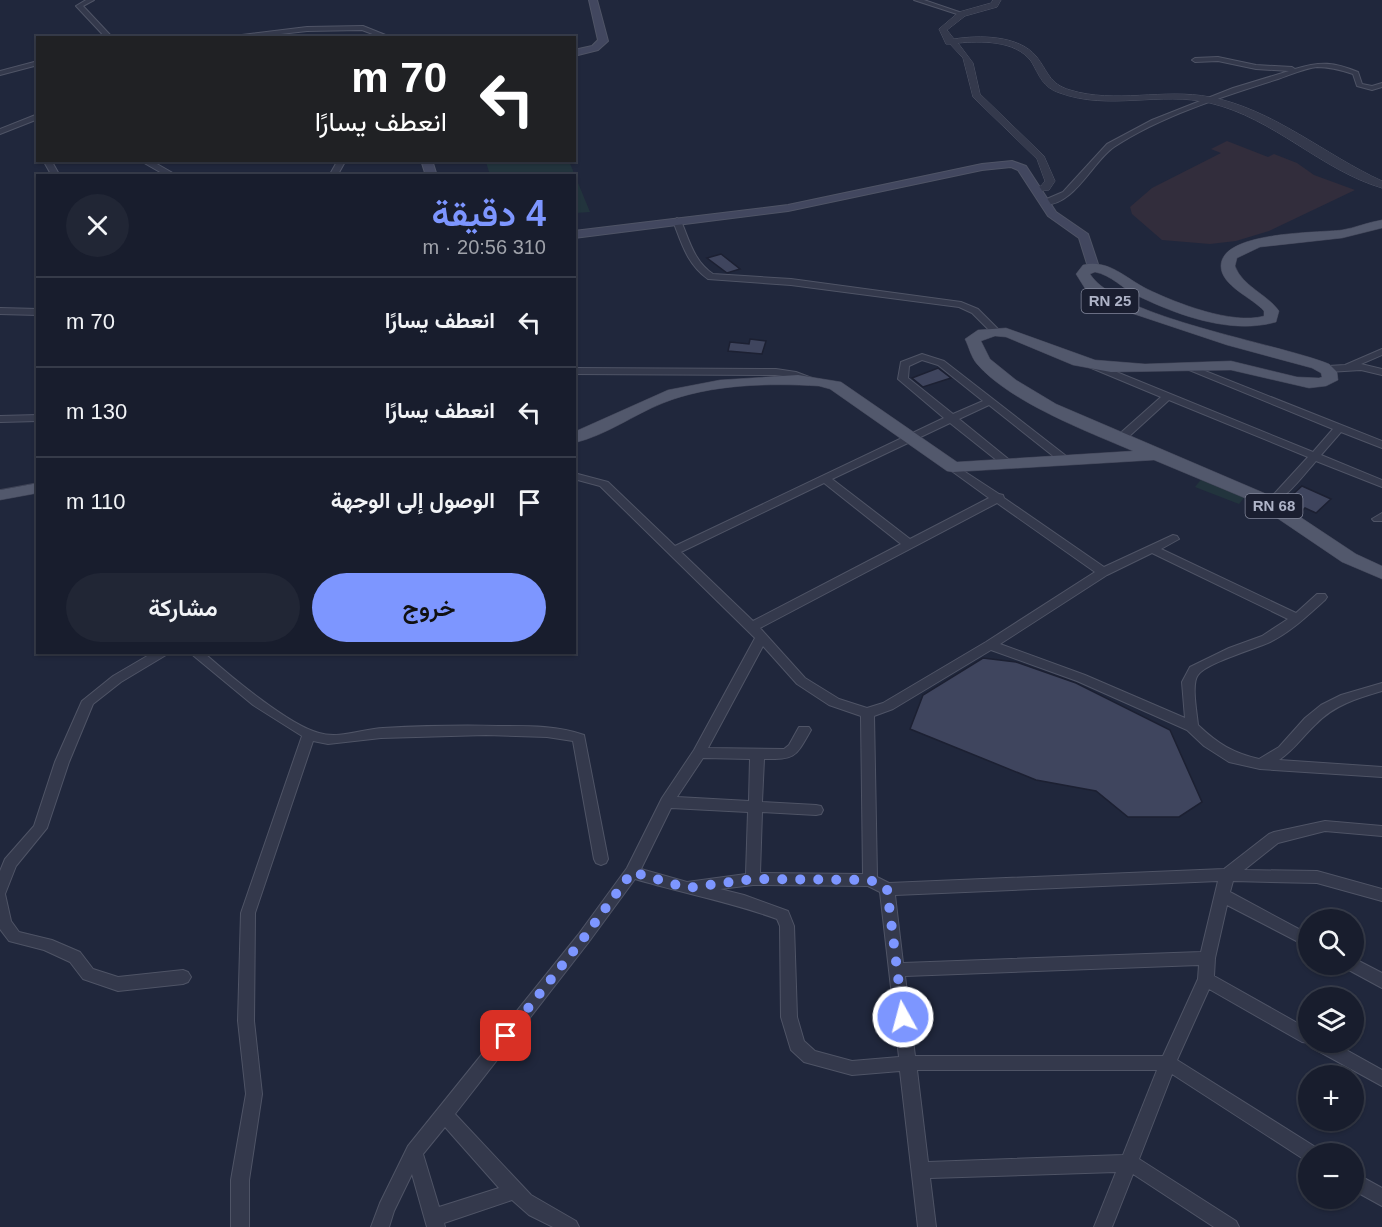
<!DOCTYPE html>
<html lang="ar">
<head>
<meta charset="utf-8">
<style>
	body { margin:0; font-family:Arial,Vazirmatn,sans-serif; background:#212635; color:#f1f3f6; direction:rtl; height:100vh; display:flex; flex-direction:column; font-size:22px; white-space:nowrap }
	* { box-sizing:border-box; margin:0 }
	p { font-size:20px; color:#9fa2aa }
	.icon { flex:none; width:33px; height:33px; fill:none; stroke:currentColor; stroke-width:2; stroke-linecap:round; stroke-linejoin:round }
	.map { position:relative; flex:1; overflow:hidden; direction:ltr }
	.side { position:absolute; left:36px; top:174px; width:540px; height:480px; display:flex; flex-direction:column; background:#181d2d; border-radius:0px; box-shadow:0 2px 4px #0004,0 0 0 2px #363b49; direction:rtl }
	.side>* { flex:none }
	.guide { position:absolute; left:36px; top:36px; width:540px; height:126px; border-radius:0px; box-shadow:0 2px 4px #0004,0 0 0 2px #363b49; direction:rtl; background:#202124; color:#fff; overflow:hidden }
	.controls { position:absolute; left:1298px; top:909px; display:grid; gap:12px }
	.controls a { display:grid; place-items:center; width:66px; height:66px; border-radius:50%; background:#181d2d; box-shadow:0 2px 4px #0004,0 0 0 2px #363b49; font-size:30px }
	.pin { position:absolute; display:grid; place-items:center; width:51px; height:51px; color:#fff; margin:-26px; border-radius:12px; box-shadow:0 3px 9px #0006 }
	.me { position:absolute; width:66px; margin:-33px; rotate:353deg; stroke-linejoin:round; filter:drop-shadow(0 0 4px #0008) }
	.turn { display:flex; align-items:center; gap:21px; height:126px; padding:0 30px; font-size:27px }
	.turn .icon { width:78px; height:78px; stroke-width:2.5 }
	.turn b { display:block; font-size:42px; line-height:51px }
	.round { display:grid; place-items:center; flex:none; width:63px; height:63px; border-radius:32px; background:#212635 }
	.summary { display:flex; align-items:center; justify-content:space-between; height:102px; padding:0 30px }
	h1 { font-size:36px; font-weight:600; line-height:45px; color:#7d96ff }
	.primary-button { display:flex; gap:12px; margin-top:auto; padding:12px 30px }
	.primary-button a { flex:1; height:69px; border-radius:36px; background:#7d96ff; color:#111; font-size:24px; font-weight:600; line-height:69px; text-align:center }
	.primary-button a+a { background:#212635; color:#f1f3f6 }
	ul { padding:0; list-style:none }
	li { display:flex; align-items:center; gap:18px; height:90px; padding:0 30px; border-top:2px solid #363b49 }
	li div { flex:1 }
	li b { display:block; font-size:22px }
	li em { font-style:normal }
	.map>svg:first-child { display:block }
	.medical { fill:#322d3c }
	.green { fill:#22343d }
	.building { fill:#3f455e; stroke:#1c2032; stroke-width:1.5 }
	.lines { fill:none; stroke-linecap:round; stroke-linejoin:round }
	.minor-casing { stroke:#4f5466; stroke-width:2 }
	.tertiary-casing { stroke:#4f5466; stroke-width:1 }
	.secondary-casing { stroke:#4f5466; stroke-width:2 }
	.primary-casing { stroke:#3e4255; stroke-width:1 }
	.minor { fill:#34394c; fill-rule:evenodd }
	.tertiary { fill:#34394c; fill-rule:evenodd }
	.secondary { fill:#42475f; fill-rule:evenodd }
	.primary { fill:#52586c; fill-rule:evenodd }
	.route { stroke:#7d96ff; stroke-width:10; stroke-dasharray:0 18 }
	.labels { text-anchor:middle; stroke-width:4.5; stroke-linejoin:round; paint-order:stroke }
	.shield { fill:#1a1e30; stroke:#82879a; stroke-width:1.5 }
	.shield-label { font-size:15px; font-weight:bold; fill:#afb4c8 }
</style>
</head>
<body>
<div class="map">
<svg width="1382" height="1227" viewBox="0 0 1382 1227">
	<rect width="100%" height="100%" fill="#20273c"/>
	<polygon class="medical" points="1227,141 1268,157 1274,154 1297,163 1314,175 1355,190 1269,231 1236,241 1210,244 1162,240 1132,214 1130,207 1152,188 1221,153 1211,149"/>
	<g class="green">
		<polygon points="498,161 569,161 590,212 575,213 574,176 490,175 486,162"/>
		<polygon points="1203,477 1247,494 1239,504 1195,487"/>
	</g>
	<g class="building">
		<polygon points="721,254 740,269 727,273 707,258"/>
		<polygon points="750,339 766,341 762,354 728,351 730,342 749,344"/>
		<polygon points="938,368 951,378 923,387 912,378"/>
		<polygon points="1302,486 1331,499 1316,513 1305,508 1300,513 1283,503"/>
		<polygon points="983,658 1016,662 1076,683 1170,730 1202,802 1179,817 1128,817 1096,791 1036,780 910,729 923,695"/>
	</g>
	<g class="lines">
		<g class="minor-casing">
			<g id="minor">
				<polygon points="86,0 94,0 83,6 113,38 106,38 76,6"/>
				<polygon points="914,0 924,0 965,14 960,15"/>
				<polygon points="363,26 393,38 383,38 362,30 307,31 244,38 217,38 307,27"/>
				<path d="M1218 57 1256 65 1292 67 1295 69C1321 61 1334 62 1358 72L1362 84 1372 86 1382 83V87L1372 90 1357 86 1353 74C1341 70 1330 67 1317 67 1305 68 1290 75 1278 79 1227 95 1158 117 1114 147 1092 162 1074 207 1042 205V201L1063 192 1107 144 1152 120 1233 88 1289 71 1256 69 1218 61 1195 62 1192 60 1195 58Z"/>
				<polygon points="38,61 38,65 0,75 0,71"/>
				<polygon points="38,114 38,119 0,134 0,129"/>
				<polygon points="43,160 51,160 60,176 52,176"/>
				<polygon points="139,160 150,160 178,176 167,176"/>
				<polygon points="338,160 346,160 337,176 329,176"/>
				<path d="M677 218 681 221C690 242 694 261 713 274L791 279 961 302 978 309 1000 331 995 334 992 333 972 313 959 307 791 285 708 279C687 264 682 244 673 221Z"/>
				<polygon points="0,308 38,309 38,315 0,314"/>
				<polygon points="1382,349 1382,355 1361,364 1382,369 1382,375 1361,370 1328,372 1323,369 1328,366 1345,365"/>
				<path d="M922 354 944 361 1070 459 1071 461 1070 463H1062L989 405 959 419 1012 462 1013 464 1012 466H1004L950 423 832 479 910 539 989 498 949 469 948 467 949 465 953 464 999 494 1003 495 1004 498 1104 567 1173 535 1177 536 1179 539 1161 549 1296 613 1317 594H1325L1327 597 1325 600C1308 615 1291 632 1270 642 1255 649 1206 663 1198 675 1191 684 1197 713 1198 725 1218 744 1233 753 1259 759L1279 747 1305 718 1321 705 1341 695 1382 683V691C1358 698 1334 705 1316 724 1303 736 1294 750 1279 760L1382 767V777L1260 769 1229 762 1204 746 1187 730 1077 681 991 650 893 709 874 716 877 877 889 883 1224 869 1269 834 1274 832 1325 821 1382 826V836L1325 831 1278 843 1244 870 1317 871 1382 889V901L1317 883 1233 881 1230 892 1308 934V947L1227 905 1215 958 1214 976 1308 1029V1042H1332L1382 1070V1086L1311 1047 1310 1043 1302 1042 1209 989 1177 1060 1317 1148 1319 1154H1308V1161L1305 1160 1172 1074 1139 1159 1236 1221 1239 1227H1214L1133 1174 1112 1227H1094L1116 1172 930 1178 936 1227H918L900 1071 852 1075 804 1062 791 1050 781 1017 780 926 777 919C731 902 682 893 635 879L588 943 455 1114 531 1195 576 1221 579 1227H553L529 1215 512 1200 444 1223 445 1227H427L412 1174 394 1211 389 1227H371L380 1203 408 1146 578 935 627 868 662 798 694 750 755 638 600 486 574 479V473L608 482 675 546 944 418 898 379 901 362ZM922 360 938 365 983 401 953 414 908 378 909 366ZM824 483 901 544 753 621 681 552ZM997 503 1095 572 986 642 883 703 867 708 839 699 805 678 760 628ZM1152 553 1288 619 1262 636 1229 648 1190 667 1182 682 1185 718 1085 675 1000 644 1107 575ZM763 646 797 684 829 705 861 716 863 874 760 873 762 812 816 815 821 814 823 810 821 806 816 805 762 802 764 759C796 759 795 758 811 730L809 727H799L789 745 784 749 708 748ZM703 758 750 759 749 801 677 797ZM671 808 748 812 746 874 687 882 641 869ZM1218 881 1201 952 903 963 895 895ZM753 885 868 886 880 892 899 1057 852 1061 815 1051 804 1041 797 1017 794 926 788 911 744 895 720 889ZM1199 965 1198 979 1163 1056H915L905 976ZM917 1070H1157L1123 1155 928 1162ZM445 1127 499 1188 439 1207 423 1154Z"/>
				<path d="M1092 362 1313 452 1333 429 1182 367 1187 364 1190 365 1382 441V448L1341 432 1321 455 1382 480V487L1316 461C1305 473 1281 507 1264 504L1263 502 1275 493 1308 457 1169 400 1124 441H1116L1115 439 1116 437 1161 397 1089 367 1087 365Z"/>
				<polygon points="574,368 776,369 796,372 817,380 812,383 792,377 776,375 574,374"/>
				<polygon points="38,415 38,421 0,422 0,416"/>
				<polygon points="1382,513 1382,521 1374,521 1372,519"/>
				<polygon points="154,652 171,652 121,682 93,704 69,762 47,828 16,866 5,894 11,921 19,932 52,940 80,952 93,969 118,977 183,970 188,972 191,977 188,982 183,984 118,991 83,979 70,962 44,950 9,941 0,929 0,871 5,859 34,826 55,762 82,701 113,676"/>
				<path d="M189 652H203C229 675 288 725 319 733 339 739 363 729 383 728 421 726 459 725 498 726 526 726 556 725 584 735L608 859 606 863 601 865 596 863 594 859 573 741 547 737 486 735 381 738 328 744 313 741 255 913 254 1021 262 1094 249 1180V1227H231V1180L246 1094 238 1021 241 913 302 736 253 705Z"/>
				<polygon points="1353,958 1382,973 1382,988 1347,969 1345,964 1353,964"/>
				<polygon points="1353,1172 1382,1188 1382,1206 1353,1190"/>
			</g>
		</g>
		<g class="tertiary-casing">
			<path id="tertiary" d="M993 0H1001L997 7 965 16 947 30 954 39C979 35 1018 35 1036 56 1048 71 1049 84 1070 90 1115 104 1164 88 1210 97 1273 109 1325 155 1382 181V188C1321 170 1274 118 1210 103 1161 91 1109 111 1060 93 1042 87 1040 76 1031 61 1015 40 981 41 958 43L973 63 980 94 1044 156 1055 181 1049 190 1033 192V188L1041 186 1045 181 1037 159 973 97 963 58 950 44H946L939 29 959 12 991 3Z"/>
		</g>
		<g class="secondary-casing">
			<g id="secondary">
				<polygon points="589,0 597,0 608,41 598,50 574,56 574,50 592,46 598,40"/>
				<polygon points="421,160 432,160 437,176 426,176"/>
				<polygon points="1012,161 1026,166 1056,212 1088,234 1099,267 1097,270 1089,270 1079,238 1048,216 1018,170 1011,167 982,170 788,211 574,238 574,231 788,205 982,164"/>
			</g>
		</g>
		<g class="primary-casing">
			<g id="primary">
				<path d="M1382 220V228L1342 238 1260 247 1237 258 1235 266C1242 286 1267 294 1279 311L1276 322C1231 335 1177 315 1136 295 1122 288 1111 275 1095 272L1090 274C1118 318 1277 343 1329 364L1337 372 1338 380 1326 386 1309 388 1231 370 1111 372 1073 365 1006 337 995 336 981 341 990 359 1016 380 1056 404 1264 493 1356 554 1382 566V579L1342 562 1252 501 1154 460 953 472 947 471 830 389 819 386C769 383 710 384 663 403 633 415 607 435 574 443V432L668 390 720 380 798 375 841 382 957 462 1133 451C1086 431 1010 402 977 364 971 357 969 347 965 339L978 330 1006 328 1095 360 1145 364 1231 361 1297 377 1319 378 1322 377 1321 373 1312 368 1227 345 1116 308 1086 290 1076 274 1083 265C1109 259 1125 278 1147 289 1176 303 1232 325 1264 316V311C1253 298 1221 286 1221 266 1221 231 1318 233 1342 230 1355 228 1368 222 1382 220Z"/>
				<polygon points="38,483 38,493 0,500 0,490"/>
			</g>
		</g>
		<use href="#minor" class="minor"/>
		<use href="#tertiary" class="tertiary"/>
		<use href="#secondary" class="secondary"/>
		<use href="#primary" class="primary"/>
	</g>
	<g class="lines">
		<polyline class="route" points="506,1036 583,939 632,872 687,888 753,879 870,880 887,889 903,1017"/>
	</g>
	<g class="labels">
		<g class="shield">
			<rect x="1081.5" y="289" width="57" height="24" rx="4.5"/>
			<rect x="1245.5" y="494" width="57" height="24" rx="4.5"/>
		</g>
		<g class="shield-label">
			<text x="1110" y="306">RN 25</text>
			<text x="1274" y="511">RN 68</text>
		</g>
	</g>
</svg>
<div class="controls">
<a><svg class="icon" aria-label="search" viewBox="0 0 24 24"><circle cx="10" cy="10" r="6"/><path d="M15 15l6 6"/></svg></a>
<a><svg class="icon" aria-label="layers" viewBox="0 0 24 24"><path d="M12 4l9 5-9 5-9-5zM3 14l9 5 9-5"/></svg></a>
<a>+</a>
<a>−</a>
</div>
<div class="pin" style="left:506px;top:1036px;background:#d93025"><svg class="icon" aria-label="arrive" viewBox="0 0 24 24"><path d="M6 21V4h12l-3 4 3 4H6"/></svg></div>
<svg class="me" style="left:903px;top:1017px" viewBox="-20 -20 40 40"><circle r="17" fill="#7d96ff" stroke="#fff" stroke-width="3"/><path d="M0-11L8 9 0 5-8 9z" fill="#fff"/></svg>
<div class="guide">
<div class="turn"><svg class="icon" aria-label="left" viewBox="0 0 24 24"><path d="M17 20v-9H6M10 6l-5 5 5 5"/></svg><div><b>70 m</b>انعطف يسارًا</div></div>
</div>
<section class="side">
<div class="summary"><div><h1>4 دقيقة</h1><p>310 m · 20:56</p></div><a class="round"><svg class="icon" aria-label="close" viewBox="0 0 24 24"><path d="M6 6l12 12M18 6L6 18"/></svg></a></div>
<ul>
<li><svg class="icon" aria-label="left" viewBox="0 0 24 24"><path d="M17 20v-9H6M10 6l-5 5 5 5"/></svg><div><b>انعطف يسارًا</b></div><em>70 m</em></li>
<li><svg class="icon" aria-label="left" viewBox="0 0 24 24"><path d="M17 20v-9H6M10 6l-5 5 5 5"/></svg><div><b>انعطف يسارًا</b></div><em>130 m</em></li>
<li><svg class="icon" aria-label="arrive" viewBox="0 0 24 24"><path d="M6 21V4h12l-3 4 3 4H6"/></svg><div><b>الوصول إلى الوجهة</b></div><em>110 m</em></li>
</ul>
<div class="primary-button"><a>خروج</a><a>مشاركة</a></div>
</section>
</div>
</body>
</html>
